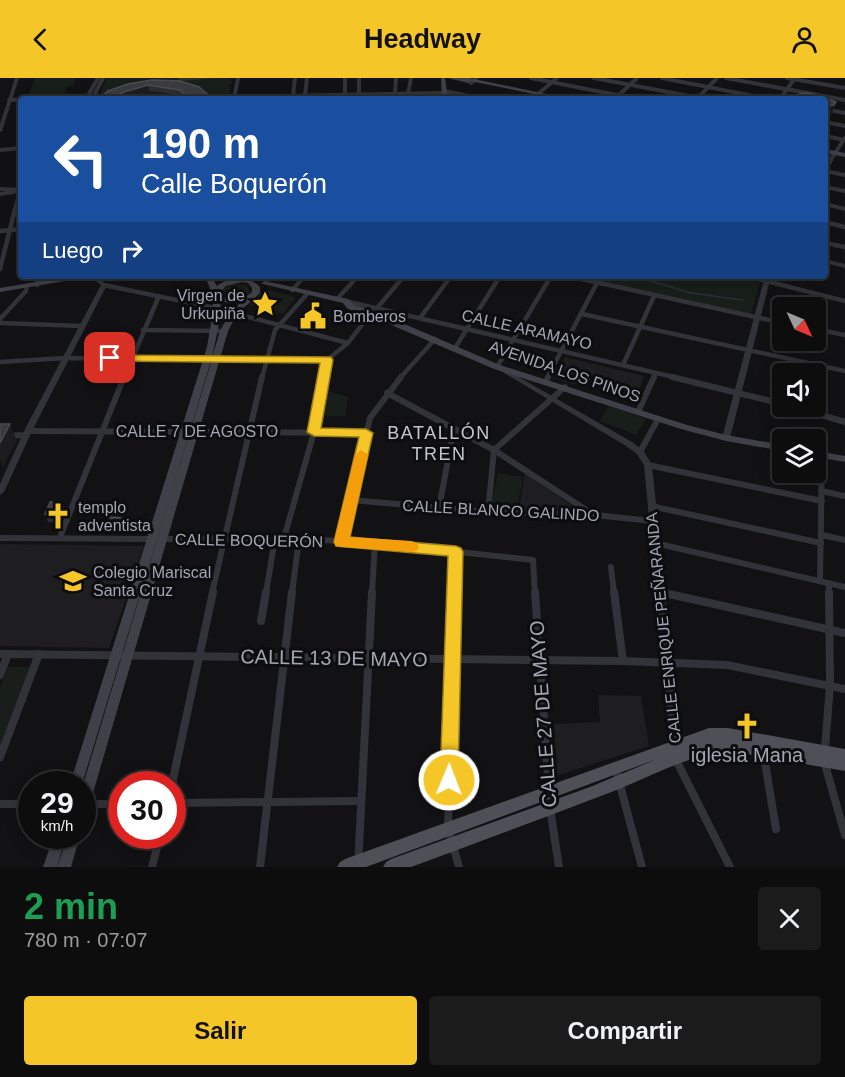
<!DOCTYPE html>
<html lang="es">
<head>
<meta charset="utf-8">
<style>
	body { margin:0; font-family:Helvetica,sans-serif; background:#1c1b1c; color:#f1f3f6; height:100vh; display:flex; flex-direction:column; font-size:22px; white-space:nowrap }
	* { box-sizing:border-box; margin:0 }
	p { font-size:20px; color:#9b9c9e }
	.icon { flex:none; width:33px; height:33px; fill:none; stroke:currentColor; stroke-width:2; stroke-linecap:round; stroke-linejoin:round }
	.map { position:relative; height:789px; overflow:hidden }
	.drawer { display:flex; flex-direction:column; background:#0e0d0e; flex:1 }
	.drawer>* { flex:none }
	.top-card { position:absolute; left:18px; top:18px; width:810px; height:183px; border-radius:6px; box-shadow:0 3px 15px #0003,0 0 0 2px #2e2d2e; background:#1a4fa0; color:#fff; overflow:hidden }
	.needle { width:39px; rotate:134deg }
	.buttons { position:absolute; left:772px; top:219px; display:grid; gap:12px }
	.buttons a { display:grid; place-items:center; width:54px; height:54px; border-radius:6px; background:#0e0d0e; box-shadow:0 3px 15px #0003,0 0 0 2px #2e2d2e; font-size:30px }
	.speed { position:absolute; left:18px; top:693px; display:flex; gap:12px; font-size:30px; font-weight:700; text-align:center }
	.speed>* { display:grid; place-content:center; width:78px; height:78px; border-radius:50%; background:#0e0d0e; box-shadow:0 3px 15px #0003,0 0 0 2px #2e2d2e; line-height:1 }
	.speed small { font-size:15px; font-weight:400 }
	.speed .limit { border:9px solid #d22; background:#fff; color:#111 }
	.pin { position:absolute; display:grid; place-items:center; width:51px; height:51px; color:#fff; margin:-26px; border-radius:12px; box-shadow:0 3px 9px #0006 }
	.me { position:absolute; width:66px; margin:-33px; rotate:1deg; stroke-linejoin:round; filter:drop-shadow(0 0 4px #0008) }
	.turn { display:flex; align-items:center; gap:21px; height:126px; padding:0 24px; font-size:27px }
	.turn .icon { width:78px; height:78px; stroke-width:2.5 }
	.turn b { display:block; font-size:42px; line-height:51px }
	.then { display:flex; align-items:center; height:57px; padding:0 24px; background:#0003; gap:12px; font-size:22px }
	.round { display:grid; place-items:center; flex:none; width:63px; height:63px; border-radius:6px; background:#1c1b1c }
	.summary { display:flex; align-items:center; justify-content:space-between; height:102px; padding:0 24px }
	h1 { font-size:36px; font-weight:700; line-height:45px; color:#1e9e55 }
	.primary-button { display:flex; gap:12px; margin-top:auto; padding:12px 24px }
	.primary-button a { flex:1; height:69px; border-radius:6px; background:#f5c627; color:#111; font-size:24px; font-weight:700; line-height:69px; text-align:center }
	.primary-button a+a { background:#1c1b1c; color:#f1f3f6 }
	header { display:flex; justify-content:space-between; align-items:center; height:78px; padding:0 24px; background:#f5c627; color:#111; font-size:27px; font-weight:700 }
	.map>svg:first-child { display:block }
	.built { fill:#1e1d20 }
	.green { fill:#181e19 }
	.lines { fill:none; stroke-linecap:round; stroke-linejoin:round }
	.stream { stroke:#282f37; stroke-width:1.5 }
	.minor-far3 { stroke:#323338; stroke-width:4 }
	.minor-far2 { stroke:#323338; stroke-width:4.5 }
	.minor-far1 { stroke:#323338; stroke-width:6 }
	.minor { stroke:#323338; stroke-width:8 }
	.tertiary { fill:#323338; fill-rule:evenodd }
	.secondary { fill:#404148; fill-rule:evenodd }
	.primary { fill:#4e4f57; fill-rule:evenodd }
	.wall { fill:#2e2d31 }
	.shaded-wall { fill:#1d1c1f }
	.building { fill:#3a3a3f; stroke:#4a4b51; stroke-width:1.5 }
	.route { fill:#f5c627; stroke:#9f8119; stroke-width:1.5 }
	.slow { fill:#f59e0b }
	.labels { text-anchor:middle; stroke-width:6; stroke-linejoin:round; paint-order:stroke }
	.poi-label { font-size:16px; fill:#a2a6b4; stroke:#0d0c0e; text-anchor:start }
	.street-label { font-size:16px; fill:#a2a6b4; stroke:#0d0c0e }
	.neighbourhood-label { font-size:18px; letter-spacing:1.5px; fill:#c3c5d0; stroke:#0d0c0e }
	.near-street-label { font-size:20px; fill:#a2a6b4; stroke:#0d0c0e }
	.near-poi-label { font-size:20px; fill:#a2a6b4; stroke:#0d0c0e }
</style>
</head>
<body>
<header><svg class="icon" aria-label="back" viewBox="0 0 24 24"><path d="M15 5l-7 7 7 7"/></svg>Headway<svg class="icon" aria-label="person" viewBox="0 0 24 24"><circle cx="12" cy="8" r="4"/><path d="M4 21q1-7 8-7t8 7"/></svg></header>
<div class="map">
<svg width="845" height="789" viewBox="0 0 845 789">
	<rect width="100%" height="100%" fill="#121113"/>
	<g class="built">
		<polygon points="565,279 644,298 639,312 623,308 623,306 581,295 575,307 554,300"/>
		<polygon points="525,395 580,433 580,436 519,432"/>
		<polygon points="0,466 144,468 109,570 0,568"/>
		<polygon points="598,617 641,618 649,668 559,697 556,694 554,646 600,644"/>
	</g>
	<g class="green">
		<polygon points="35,0 75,0 73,8 66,9 64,19 48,20 47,17 28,19"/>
		<polygon points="107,0 232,0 230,1 232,4 232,6 227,8 231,9 229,21 97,21"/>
		<polygon points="605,198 735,198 760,205 751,236 601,203"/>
		<polygon points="234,206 247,207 250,215 236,221 222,217 223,211"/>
		<polygon points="265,211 296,219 283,236 249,227"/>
		<polygon points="328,313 348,319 345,338 324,338"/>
		<polygon points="609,328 646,341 636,357 600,343"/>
		<polygon points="498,395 523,399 517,431 491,429"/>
		<polygon points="8,589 30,589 0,668 0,609"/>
	</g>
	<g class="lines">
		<polyline class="stream" points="634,198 691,215 743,222"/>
		<g class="minor-far3">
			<polyline points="345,0 345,21"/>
			<polyline points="359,0 359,16"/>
			<polyline points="531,0 637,21"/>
			<polyline points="594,0 705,21"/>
			<polyline points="662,0 769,21"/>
			<polyline points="726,0 845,22"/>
			<polyline points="787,0 845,10"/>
			<polyline points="471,5 477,0"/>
			<polyline points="444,13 483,21"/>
			<polyline points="395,16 396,0"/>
			<polyline points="408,16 411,0"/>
			<polyline points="305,17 307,0"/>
			<polyline points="293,18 295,0"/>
			<polyline points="618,18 637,0"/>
			<polyline points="234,19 445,15"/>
			<polyline points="86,21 98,0"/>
			<polyline points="92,21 103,0"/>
			<polyline points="532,21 557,0"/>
			<polyline points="697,21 717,0"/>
			<polyline points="780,21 795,0"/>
			<polyline points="9,22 44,21"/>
			<polyline points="825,31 845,35"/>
			<polyline points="825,44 845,48"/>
			<polyline points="825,58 845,62"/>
			<polyline points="0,72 21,70"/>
			<polyline points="835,75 845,60"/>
			<polyline points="825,93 845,97"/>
			<polyline points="825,109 845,113"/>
			<polyline points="0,111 21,112"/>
			<polyline points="0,116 14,114"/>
			<polyline points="825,126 845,131"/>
			<polyline points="15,132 21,108"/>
		</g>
		<g class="minor-far2">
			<polyline points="825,144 845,149"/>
			<polyline points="0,153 21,151"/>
			<polyline points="825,165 845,169"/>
			<polyline points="0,191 15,131"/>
			<polyline points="568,198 783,245"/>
			<polyline points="746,198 845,223"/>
			<polyline points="37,207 39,198"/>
			<polyline points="104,207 210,229 348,265"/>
			<polyline points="292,212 305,198"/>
			<polyline points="337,221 358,198"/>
			<polyline points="345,223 678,300"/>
			<polyline points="377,230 404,198"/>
			<polyline points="582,236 845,293"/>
			<polyline points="420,240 451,198"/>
			<polyline points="0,241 26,213 27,208"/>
			<polyline points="0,245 81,248"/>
			<polyline points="816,251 845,257"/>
			<polyline points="143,252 224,253"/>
			<polyline points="455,270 500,198"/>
			<polyline points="0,284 65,280 327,282"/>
			<polyline points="623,287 654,218"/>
			<polyline points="497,289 551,198"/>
			<polyline points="124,300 159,218"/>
			<polyline points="262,300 275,252 308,215"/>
			<polyline points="324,300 327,282 348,265 371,235"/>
			<polyline points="400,300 435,261"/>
			<polyline points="547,300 597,205"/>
			<polyline points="654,300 656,295"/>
		</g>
		<g class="minor-far1">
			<polyline points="672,299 783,326"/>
			<polyline points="546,303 548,299"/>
			<polyline points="387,315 494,372 594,437"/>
			<polyline points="791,328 845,344"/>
			<polyline points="638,334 654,299"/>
			<polyline points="28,353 366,355"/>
			<polyline points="0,358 27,357"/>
			<polyline points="640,374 658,341"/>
			<polyline points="648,387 822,423"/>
			<polyline points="821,413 845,418"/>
			<polyline points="351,422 488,434 595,437 652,443"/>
			<polyline points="651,428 821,465"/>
			<polyline points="439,430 454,350"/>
			<polyline points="488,434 494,372 565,309"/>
			<polyline points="822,457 845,462"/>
			<polyline points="60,459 124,299"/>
			<polyline points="284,460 314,354 324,299"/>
			<polyline points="160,461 284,460 375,465 533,482 535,515"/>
			<polyline points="341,464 370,340 401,299"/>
			<polyline points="655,465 845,509"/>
			<polyline points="611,489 614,515"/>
			<polyline points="820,503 822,377"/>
			<polyline points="829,505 829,515"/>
			<polyline points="660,514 665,515"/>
			<polyline points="212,515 262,299"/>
			<polyline points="266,515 275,460"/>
			<polyline points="292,515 299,461"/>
			<polyline points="372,515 375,465"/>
			<polyline points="455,515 456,474"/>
		</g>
		<g class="minor">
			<polyline points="455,514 448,750 459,789"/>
			<polyline points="535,514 549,714"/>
			<polyline points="614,514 623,583"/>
			<polyline points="660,514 845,555"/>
			<polyline points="829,514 830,607 824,683 845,757"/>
			<polyline points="261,543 266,514"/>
			<polyline points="0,576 623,583 727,587 845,611"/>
			<polyline points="0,597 8,576"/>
			<polyline points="763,673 776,751"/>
			<polyline points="0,679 39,576"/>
			<polyline points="675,680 730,789"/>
			<polyline points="615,689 642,789"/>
			<polyline points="172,706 213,514"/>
			<polyline points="172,725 361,723"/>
			<polyline points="0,726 32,726"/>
			<polyline points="83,726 122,726"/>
			<polyline points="550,730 559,789"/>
			<polyline points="152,789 160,758"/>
			<polyline points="260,789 292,514"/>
			<polyline points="358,789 372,514"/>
		</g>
		<g class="tertiary">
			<polygon points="15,0 19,0 2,53 0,54 0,46"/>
			<polygon points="236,0 240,0 236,21 232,21"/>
			<polygon points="833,74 837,75 827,94 825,95 825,89"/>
			<polygon points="825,181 845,186 845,190 825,185"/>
			<polygon points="95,198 107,207 32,353 4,414 0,417 0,406 24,353 101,207 92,200"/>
			<polygon points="765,198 771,198 730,360 726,362 722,360"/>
			<polygon points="498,287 632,364 643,372 652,387 681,670 679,673 676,674 673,673 671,670 644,387 637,376 626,368 496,290 495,289 496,288"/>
			<polygon points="0,457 153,458 156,459 157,461 156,463 153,464 0,463"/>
		</g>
		<g class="secondary">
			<polygon points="441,0 445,0 448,21 442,21"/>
			<polygon points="448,0 469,0 570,21 559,21 470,3 470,5 468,5"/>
			<polygon points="825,71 845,75 845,79 825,75"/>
			<polygon points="71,198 104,198 89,203 83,200 0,214 0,210"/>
			<path d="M205 198H211L217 208C230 198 248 197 260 209V215L237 236 228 253 88 732 86 736 82 738V710L220 253 231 233 240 225 231 226 221 223 218 251 210 288 82 706H70L207 269 213 234V218ZM242 204 248 205 252 210V214C242 222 232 225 220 217V214L226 208Z"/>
			<polygon points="265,203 348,221 354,227 374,233 500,287 687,347 726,357 783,367 783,373 726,363 681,351 494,291 368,237 348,231 343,225 263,206 261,205"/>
			<polygon points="816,373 845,378 845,384 816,379"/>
			<polygon points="54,758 66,758 57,789 43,789"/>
			<polygon points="68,758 80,758 71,789 57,789"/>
		</g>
		<path class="primary" d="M709 650H728L845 671V693L730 673C688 677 652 698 614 713 546 739 479 764 411 789H383L386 784 391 781 590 709 657 681 366 789H337L340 784 345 781Z"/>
	</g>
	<g class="wall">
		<polygon points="177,0 217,0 180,3"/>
		<polygon points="128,6 199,9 213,21 185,21 181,17 149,13 125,19"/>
		<polygon points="65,432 60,444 48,444 45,436"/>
		<polygon points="110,439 130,448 127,456 109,455 106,447"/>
	</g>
	<g class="shaded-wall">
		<polygon points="148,7 149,13 125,19 122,21 112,21 124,14"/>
		<polygon points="836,24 830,40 825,41 825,28"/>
		<polygon points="10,346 17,363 3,389 0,382 0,365"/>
		<polygon points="62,424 65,432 60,444 57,436"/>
		<polygon points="127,440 130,448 127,456 124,447"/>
	</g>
	<g class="building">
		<polygon points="152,2 180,3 199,9 213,21 190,21 180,12 148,7 124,14 112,20 112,21 99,21 108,13 128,6"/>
		<polygon points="806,15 825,18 827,21 836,24 834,27 825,28 825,21 798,21 797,20 799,16"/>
		<polygon points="0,346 10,346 0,365"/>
		<polygon points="50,424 62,424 57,436 45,436"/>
		<polygon points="110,439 127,440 124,447 106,447"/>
	</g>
	<polygon class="route" points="110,277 331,279 333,282 321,350 366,351 373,355 350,459 456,468 461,470 463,474 458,702 456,708 449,710 443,708 440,702 448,478 336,468 334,464 359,359 314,358 307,354 320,285 106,283 106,278"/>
	<polygon class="slow" points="361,372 368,377 350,459 411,463 417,465 419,469 417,473 411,474 341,469 336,468 334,464 355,377"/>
	<defs>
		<g id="sight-bare" transform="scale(2.07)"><path d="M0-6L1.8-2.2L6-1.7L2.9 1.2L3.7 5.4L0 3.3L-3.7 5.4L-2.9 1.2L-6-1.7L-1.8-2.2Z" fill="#f5c627" stroke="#0d0c0e" stroke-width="2.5" paint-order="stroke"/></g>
		<g id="civic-bare" transform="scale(2.07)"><path d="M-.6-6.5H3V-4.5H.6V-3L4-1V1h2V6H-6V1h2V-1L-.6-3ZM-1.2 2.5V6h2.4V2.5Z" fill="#f5c627" stroke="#0d0c0e" stroke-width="2.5" paint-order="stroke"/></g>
		<g id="church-bare" transform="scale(2.07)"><path d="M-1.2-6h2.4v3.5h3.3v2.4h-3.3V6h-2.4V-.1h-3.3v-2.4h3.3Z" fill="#f5c627" stroke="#0d0c0e" stroke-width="2.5" paint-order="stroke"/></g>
		<g id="university-bare" transform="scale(2.07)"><path d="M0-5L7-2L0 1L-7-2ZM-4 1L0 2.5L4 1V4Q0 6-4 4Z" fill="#f5c627" stroke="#0d0c0e" stroke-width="2.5" paint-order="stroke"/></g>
	</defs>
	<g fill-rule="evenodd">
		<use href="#sight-bare" x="265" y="226"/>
		<use href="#civic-bare" x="313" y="238"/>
		<use href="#church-bare" x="58" y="438"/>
		<use href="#university-bare" x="73" y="503"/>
		<use href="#church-bare" x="747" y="648"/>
	</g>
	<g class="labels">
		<g class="poi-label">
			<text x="245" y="223" text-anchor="end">Virgen de<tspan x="245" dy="18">Urkupiña</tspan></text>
			<text x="333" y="244">Bomberos</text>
			<text x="78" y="435">templo<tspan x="78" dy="18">adventista</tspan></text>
			<text x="93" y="500">Colegio Mariscal<tspan x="93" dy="18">Santa Cruz</tspan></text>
		</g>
		<g class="street-label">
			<text transform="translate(527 251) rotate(13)" y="6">CALLE ARAMAYO</text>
			<text transform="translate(565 293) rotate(19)" y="6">AVENIDA LOS PINOS</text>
			<text x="197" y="359">CALLE 7 DE AGOSTO</text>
			<text transform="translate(501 432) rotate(3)" y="6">CALLE BLANCO GALINDO</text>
			<text transform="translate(249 462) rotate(1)" y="6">CALLE BOQUERÓN</text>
			<text transform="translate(663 550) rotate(-96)" y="6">CALLE ENRIQUE PEÑARANDA</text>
		</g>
		<g class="neighbourhood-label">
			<text x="439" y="361">BATALLÓN<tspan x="439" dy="21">TREN</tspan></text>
		</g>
		<g class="near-street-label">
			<text transform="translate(334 580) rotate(1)" y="7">CALLE 13 DE MAYO</text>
			<text transform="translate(543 636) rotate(-94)" y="7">CALLE 27 DE MAYO</text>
		</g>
		<g class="near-poi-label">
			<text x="747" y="684">iglesia Mana</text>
		</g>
	</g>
</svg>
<div class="buttons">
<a><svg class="needle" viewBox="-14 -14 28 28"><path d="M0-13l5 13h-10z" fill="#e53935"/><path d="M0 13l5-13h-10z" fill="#9b9c9e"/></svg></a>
<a><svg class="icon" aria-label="sound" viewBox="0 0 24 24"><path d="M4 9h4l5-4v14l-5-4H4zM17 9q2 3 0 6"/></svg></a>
<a><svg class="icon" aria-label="layers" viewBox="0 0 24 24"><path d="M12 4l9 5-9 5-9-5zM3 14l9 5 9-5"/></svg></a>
</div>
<div class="speed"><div>29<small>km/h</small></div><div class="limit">30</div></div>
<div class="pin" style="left:110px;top:280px;background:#d93025"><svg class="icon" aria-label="arrive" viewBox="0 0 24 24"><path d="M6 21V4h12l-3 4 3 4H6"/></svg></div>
<svg class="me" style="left:449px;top:702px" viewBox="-20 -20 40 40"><circle r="17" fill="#f5c627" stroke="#fff" stroke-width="3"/><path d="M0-11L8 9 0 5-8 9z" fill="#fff"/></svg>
<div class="top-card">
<div class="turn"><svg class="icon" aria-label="left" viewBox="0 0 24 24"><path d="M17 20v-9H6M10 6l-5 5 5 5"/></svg><div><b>190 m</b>Calle Boquerón</div></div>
<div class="then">Luego<svg class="icon" aria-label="right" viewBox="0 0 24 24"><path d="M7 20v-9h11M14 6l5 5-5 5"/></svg></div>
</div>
</div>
<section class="drawer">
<div class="summary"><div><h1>2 min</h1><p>780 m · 07:07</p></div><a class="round"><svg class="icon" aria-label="close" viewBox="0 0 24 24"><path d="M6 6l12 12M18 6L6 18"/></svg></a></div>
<div class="primary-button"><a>Salir</a><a>Compartir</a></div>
</section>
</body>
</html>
